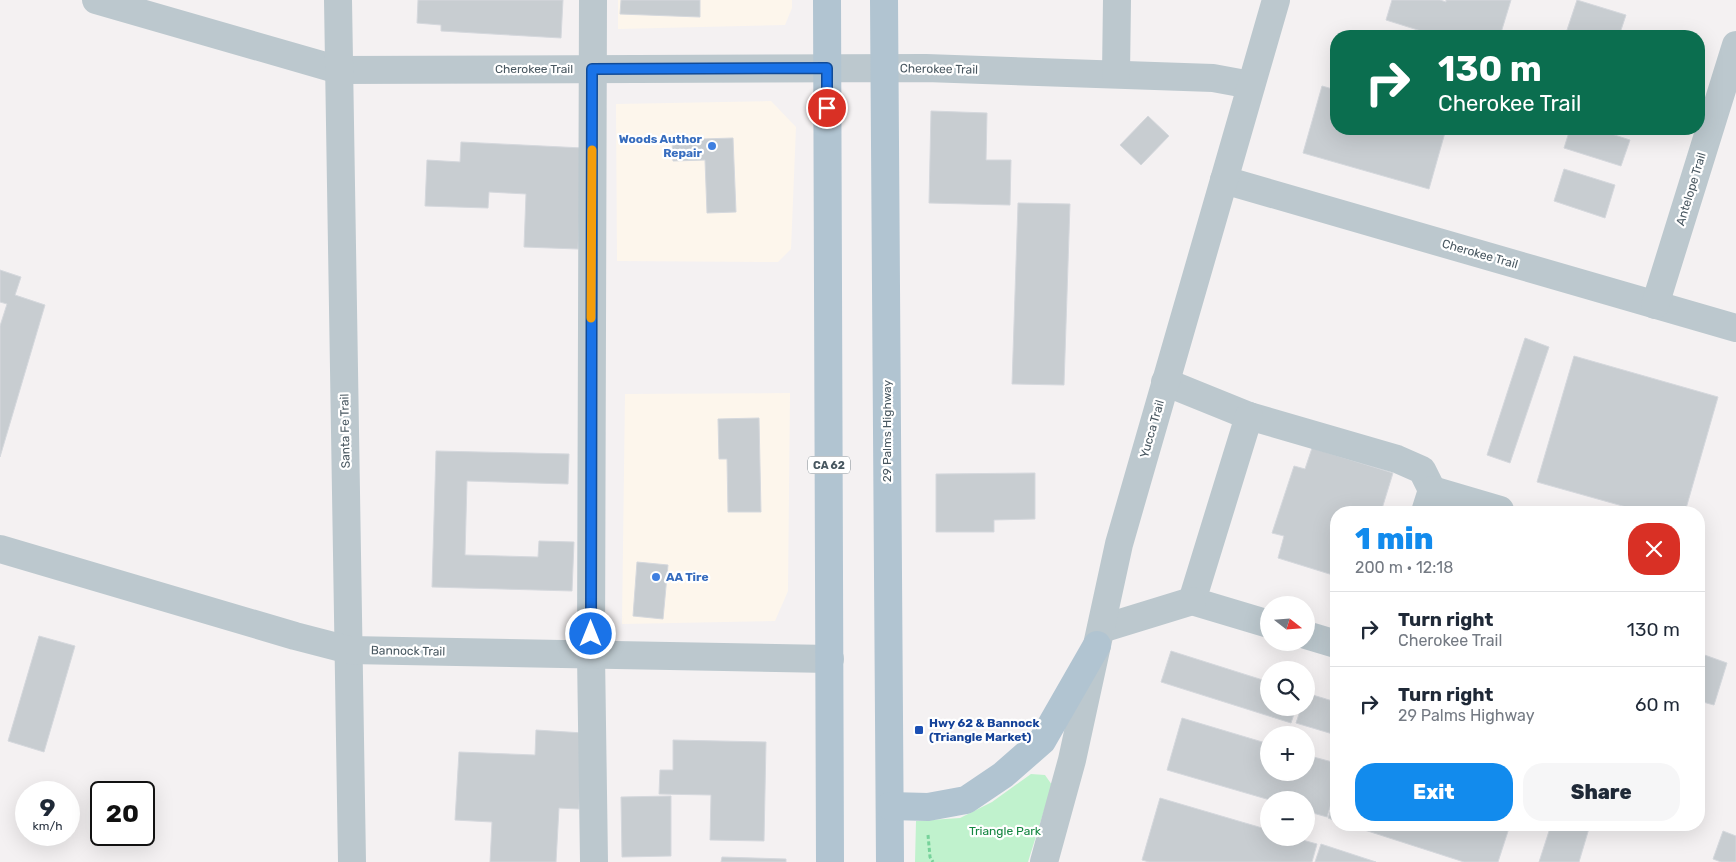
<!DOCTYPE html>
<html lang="en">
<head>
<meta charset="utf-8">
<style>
	body { margin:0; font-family:Rubik,sans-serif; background:#f6f6f7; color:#1f2937; height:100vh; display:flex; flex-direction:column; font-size:19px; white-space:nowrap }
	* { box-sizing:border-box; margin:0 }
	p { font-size:16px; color:#747a83 }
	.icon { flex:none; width:28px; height:28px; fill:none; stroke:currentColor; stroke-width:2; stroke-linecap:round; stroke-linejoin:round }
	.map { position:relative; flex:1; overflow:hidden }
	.sheet { position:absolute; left:1330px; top:506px; width:375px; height:325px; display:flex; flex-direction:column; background:#fff; border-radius:20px; box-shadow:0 5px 20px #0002 }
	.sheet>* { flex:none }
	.top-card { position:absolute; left:1330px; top:30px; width:375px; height:105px; border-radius:20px; box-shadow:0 5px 20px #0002; background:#0b6e4f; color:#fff; overflow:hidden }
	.needle { width:32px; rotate:107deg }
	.buttons { position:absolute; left:1260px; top:596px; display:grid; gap:10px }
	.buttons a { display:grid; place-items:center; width:55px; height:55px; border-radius:50%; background:#fff; box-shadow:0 5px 20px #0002; font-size:25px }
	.speed { position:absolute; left:15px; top:781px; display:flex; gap:10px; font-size:25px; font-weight:700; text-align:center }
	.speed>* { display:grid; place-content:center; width:65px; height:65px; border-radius:50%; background:#fff; box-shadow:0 5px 20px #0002; line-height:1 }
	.speed small { font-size:12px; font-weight:400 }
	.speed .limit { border:2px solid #111; border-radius:8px; background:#fff; color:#111 }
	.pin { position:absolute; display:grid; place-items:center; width:42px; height:42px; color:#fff; margin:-21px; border:2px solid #fff; border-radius:50%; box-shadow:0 1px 5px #0007 }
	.me { position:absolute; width:55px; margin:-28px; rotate:0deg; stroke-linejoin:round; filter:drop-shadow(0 0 4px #0008) }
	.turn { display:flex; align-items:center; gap:18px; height:105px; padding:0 25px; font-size:22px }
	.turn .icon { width:65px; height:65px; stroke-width:2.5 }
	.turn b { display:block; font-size:35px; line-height:42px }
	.round { display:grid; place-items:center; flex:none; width:52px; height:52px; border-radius:20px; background:#f6f6f7 }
	.overview { display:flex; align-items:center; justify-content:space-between; height:85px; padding:0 25px }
	h1 { font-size:30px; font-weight:800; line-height:38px; color:#128bed }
	.primary-button { display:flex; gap:10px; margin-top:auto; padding:10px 25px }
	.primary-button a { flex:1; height:58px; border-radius:20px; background:#128bed; color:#fff; font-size:20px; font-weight:800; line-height:58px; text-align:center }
	.primary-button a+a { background:#f6f6f7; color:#1f2937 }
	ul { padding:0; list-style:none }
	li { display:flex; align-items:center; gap:15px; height:75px; padding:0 25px; border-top:1px solid #e0e1e3 }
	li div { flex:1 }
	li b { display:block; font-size:19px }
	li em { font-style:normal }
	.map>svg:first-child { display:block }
	.commercial { fill:#fdf6ec }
	.green { fill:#c0f2cd }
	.building { fill:#c8cdd1; stroke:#d5d8dd }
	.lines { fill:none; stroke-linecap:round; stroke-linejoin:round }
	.path { stroke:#76d29a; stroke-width:3; stroke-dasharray:4 2.5; stroke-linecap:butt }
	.minor { stroke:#bcc8ce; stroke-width:28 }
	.major { stroke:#b1c4d1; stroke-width:28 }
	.route-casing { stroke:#114b97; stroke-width:12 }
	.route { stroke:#1a73e8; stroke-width:9 }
	.slow { stroke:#f59e0b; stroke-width:9 }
	.shop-dot { fill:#3f7fe0; stroke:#fff; stroke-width:2 }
	.transit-dot { fill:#1a4fb4; stroke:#fff; stroke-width:2 }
	.labels { text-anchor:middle; stroke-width:4.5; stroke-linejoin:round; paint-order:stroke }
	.shield { fill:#fff; stroke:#7f8990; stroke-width:1 }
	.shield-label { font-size:11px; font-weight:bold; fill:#485760 }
	.street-label { font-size:12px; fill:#485760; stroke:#fff }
	.shop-label { font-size:12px; font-weight:bold; fill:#366cbe; stroke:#fff; text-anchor:end }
	.transit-label { font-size:12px; font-weight:bold; fill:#164399; stroke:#fff; text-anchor:start }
	.park-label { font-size:12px; fill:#148640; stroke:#fff }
</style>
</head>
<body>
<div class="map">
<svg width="1736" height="862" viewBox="0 0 1736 862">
	<rect width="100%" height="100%" fill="#f4f1f2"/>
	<g class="commercial">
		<polygon points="618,0 792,0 792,8 785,25 618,29"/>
		<polygon points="771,101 796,127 791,249 778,262 617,261 616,104"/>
		<polygon points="790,393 788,591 775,621 622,624 625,394"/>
	</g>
	<polygon class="green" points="1031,774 1045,775 1052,785 1028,862 915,862 916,821 960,818 992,802"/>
	<g class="building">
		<polygon points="418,0 563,0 561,38 441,31 441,25 417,23"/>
		<polygon points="621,0 700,0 700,17 620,14"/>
		<polygon points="1392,0 1440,0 1446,2 1446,0 1511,0 1500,36 1437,36 1386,20"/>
		<polygon points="1577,0 1626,15 1619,36 1565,36"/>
		<polygon points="1322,86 1336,90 1336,129 1446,129 1429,189 1303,153"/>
		<polygon points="931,111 987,113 986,160 1011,160 1010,205 929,203"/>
		<polygon points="1148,116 1169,136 1141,165 1120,145"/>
		<polygon points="1570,129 1600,129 1599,130 1630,140 1621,166 1564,148"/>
		<polygon points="733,138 736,212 707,213 705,160 673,161 672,140"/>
		<polygon points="461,142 583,148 578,249 524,247 526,194 489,192 488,208 425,206 427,160 460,162"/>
		<polygon points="1564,169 1615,185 1605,218 1554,201"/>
		<polygon points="1018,203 1070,204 1064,385 1012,384"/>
		<polygon points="0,270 21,277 15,295 45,305 0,457 0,326 7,304 0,302"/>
		<polygon points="1525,338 1549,347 1510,463 1487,455"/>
		<polygon points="1574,356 1718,397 1685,512 1644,512 1537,482"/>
		<polygon points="759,418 761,512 728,512 727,459 719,459 718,419"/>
		<polygon points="1312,448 1393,473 1381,512 1336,512 1336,576 1278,558 1284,536 1272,533 1294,466 1305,469"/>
		<polygon points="436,451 569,454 568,484 467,481 465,555 538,557 539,541 574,542 572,591 432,587"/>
		<polygon points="1035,473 1035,519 994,520 994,532 936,532 936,474"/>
		<polygon points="637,562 668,565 663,619 633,616"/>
		<polygon points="39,636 75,646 44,752 8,741"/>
		<polygon points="1171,651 1269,682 1269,708 1296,708 1291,723 1161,682"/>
		<polygon points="1699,653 1727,663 1714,705 1699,701"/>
		<polygon points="1306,693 1336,702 1336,735 1296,723 1301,708 1306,708"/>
		<polygon points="1182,718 1269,744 1269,772 1306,772 1306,755 1336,763 1336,787 1327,817 1306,811 1306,800 1270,800 1167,770"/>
		<polygon points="536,730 583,733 579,809 559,808 556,862 490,862 492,822 455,820 459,752 535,755"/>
		<polygon points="673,740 766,742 764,841 710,840 711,795 659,794 660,770 673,770"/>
		<polygon points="1336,794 1336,821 1328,818"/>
		<polygon points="671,796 671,856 622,857 621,797"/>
		<polygon points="1160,798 1269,830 1269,838 1295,838 1317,844 1312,862 1149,862 1142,860"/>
		<polygon points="1349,825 1510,825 1498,862 1464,862"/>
		<polygon points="1551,825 1590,825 1579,862 1539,862"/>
		<polygon points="1723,831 1736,836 1736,862 1721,862 1713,859"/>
		<polygon points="1321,844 1376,862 1315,862"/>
		<polygon points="722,857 786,859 786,862 721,862"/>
	</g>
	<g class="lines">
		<polyline class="path" points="928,835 930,857 933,862"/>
		<g class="minor">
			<polyline points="96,0 339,70 926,68 1213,78 1251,85"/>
			<polyline points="338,0 352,862"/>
			<polyline points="593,0 591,654 594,862"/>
			<polyline points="1116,74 1117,0"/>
			<polyline points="1224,180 1736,328"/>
			<polyline points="1655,305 1736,45"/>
			<polyline points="1165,382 1249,416 1397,459 1422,470 1432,490 1425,512"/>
			<polyline points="1249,416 1192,601 1269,624"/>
			<polyline points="1432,490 1500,510 1499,512"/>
			<polyline points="0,549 295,636 349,650 830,659"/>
			<polyline points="1101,629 1192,601"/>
			<polyline points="1306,635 1336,644"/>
			<polyline points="1044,862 1072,760 1119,544 1276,0"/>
		</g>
		<g class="major">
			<polyline points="827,0 830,862"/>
			<polyline points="884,0 890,862"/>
			<polyline points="890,806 928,807 966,800 1003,775 1042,741 1097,645"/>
		</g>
	</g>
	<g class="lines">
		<g class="route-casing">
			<polyline id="route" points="591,634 592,69 827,68 827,108"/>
		</g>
		<use href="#route" class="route"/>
		<polyline class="slow" points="591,318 592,150"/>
	</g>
	<g class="shop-dot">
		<circle cx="712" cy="146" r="5"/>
		<circle cx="656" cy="577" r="5"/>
	</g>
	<rect class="transit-dot" x="914" y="725" width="10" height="10" rx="2.5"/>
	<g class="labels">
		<rect class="shield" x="808" y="456.5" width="42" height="17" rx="4"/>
		<g class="shield-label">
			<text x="829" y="469">CA 62</text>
		</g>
		<g class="street-label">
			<text x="534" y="73">Cherokee Trail</text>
			<text transform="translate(939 69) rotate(1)" y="4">Cherokee Trail</text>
			<text transform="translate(1691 189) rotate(-73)" y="4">Antelope Trail</text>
			<text transform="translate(1480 254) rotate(16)" y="4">Cherokee Trail</text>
			<text transform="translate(1152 429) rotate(-74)" y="4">Yucca Trail</text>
			<text transform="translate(345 431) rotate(-91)" y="4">Santa Fe Trail</text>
			<text transform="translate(887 431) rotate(-90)" y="4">29 Palms Highway</text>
			<text transform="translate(408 651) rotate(1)" y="4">Bannock Trail</text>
		</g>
		<g class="shop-label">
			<text x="702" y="143">Woods Author<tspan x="702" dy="14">Repair</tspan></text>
			<text x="666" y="581" text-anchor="start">AA Tire</text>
		</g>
		<g class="transit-label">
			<text x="929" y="727">Hwy 62 &amp; Bannock<tspan x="929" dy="14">(Triangle Market)</tspan></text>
		</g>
		<g class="park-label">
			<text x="1005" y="835">Triangle Park</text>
		</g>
	</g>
</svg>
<div class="buttons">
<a><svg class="needle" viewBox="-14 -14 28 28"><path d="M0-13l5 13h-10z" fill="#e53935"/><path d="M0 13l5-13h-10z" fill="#747a83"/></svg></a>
<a><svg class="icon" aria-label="search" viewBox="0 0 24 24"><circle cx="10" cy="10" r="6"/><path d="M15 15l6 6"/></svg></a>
<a>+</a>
<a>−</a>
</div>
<div class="speed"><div>9<small>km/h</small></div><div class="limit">20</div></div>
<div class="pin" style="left:827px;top:108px;background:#d93025"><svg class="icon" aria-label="arrive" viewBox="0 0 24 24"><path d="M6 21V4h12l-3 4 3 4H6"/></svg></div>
<svg class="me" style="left:591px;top:634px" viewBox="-20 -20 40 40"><circle r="17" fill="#1a73e8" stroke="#fff" stroke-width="3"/><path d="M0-11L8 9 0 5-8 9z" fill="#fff"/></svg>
<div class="top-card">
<div class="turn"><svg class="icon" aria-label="right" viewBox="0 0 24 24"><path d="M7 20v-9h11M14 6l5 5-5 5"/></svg><div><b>130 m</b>Cherokee Trail</div></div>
</div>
<section class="sheet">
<div class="overview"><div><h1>1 min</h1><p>200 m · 12:18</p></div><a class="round" style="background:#d93025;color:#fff"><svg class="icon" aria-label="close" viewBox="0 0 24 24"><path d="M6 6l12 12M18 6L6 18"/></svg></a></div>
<ul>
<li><svg class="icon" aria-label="right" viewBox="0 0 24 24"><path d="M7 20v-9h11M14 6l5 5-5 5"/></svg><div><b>Turn right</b><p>Cherokee Trail</p></div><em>130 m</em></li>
<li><svg class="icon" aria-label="right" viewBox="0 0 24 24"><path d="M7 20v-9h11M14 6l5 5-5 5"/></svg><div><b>Turn right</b><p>29 Palms Highway</p></div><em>60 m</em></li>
</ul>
<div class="primary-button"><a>Exit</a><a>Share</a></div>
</section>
</div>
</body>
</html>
